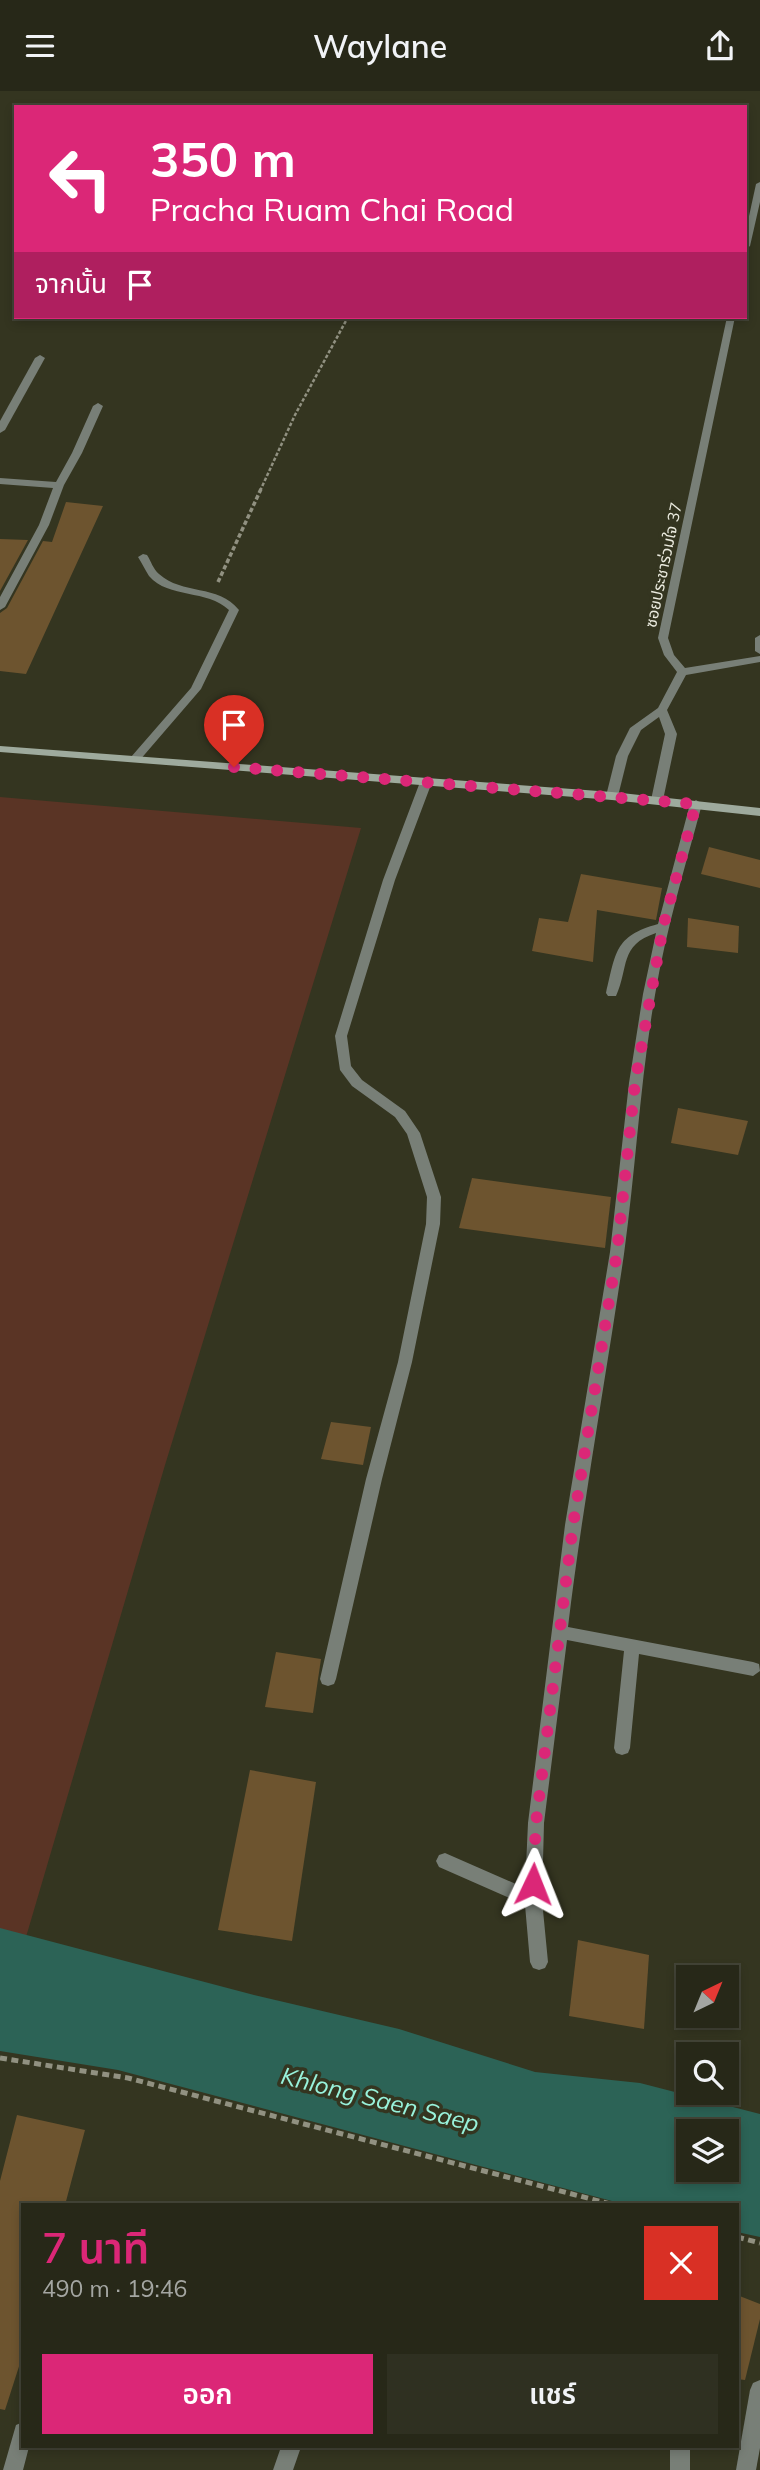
<!DOCTYPE html>
<html lang="th">
<head>
<meta charset="utf-8">
<style>
	body { margin:0; font-family:Mulish,"Noto Sans Thai",sans-serif; background:#2f3021; color:#f1f3f6; height:100vh; display:flex; flex-direction:column; font-size:26px; white-space:nowrap }
	* { box-sizing:border-box; margin:0 }
	p { font-size:23px; color:#a4a6a2 }
	.icon { flex:none; width:38px; height:38px; fill:none; stroke:currentColor; stroke-width:2; stroke-linecap:round; stroke-linejoin:round }
	.map { position:relative; flex:1; overflow:hidden }
	.panel { position:absolute; left:21px; top:2112px; width:718px; height:245px; display:flex; flex-direction:column; background:#272818; border-radius:0px; box-shadow:0 4px 10px #0003,0 0 0 2px #434437 }
	.panel>* { flex:none }
	.hud { position:absolute; left:14px; top:14px; width:733px; height:214px; border-radius:0px; box-shadow:0 4px 10px #0003,0 0 0 2px #434437; background:#db2777; color:#fff; overflow:hidden }
	.needle { width:46px; rotate:43deg }
	.controls { position:absolute; left:676px; top:1874px; display:grid; gap:14px }
	.controls a { display:grid; place-items:center; width:63px; height:63px; border-radius:0px; background:#272818; box-shadow:0 4px 10px #0003,0 0 0 2px #434437; font-size:35px }
	.pin { position:absolute; display:grid; place-items:center; width:60px; height:60px; color:#fff; margin:-72px -30px; border-radius:50% 50% 50% 0; rotate:-45deg; box-shadow:0 0 7px #0007 }
	.pin .icon { rotate:45deg }
	.me { position:absolute; width:77px; margin:-38px; rotate:2deg; stroke-linejoin:round; filter:drop-shadow(0 0 5px #0008) }
	.turn { display:flex; align-items:center; gap:24px; height:147px; padding:0 21px; font-size:32px }
	.turn .icon { width:91px; height:91px; stroke-width:2.5 }
	.turn b { display:block; font-size:49px; line-height:60px }
	.then { display:flex; align-items:center; height:66px; padding:0 21px; background:#0003; gap:14px; font-size:26px }
	.round { display:grid; place-items:center; flex:none; width:74px; height:74px; border-radius:0px; background:#2f3021 }
	.headline { display:flex; align-items:center; justify-content:space-between; height:119px; padding:0 21px }
	h1 { font-size:42px; font-weight:600; line-height:52px; color:#db2777 }
	.button { display:flex; gap:14px; margin-top:auto; padding:14px 21px }
	.button a { flex:1; height:80px; border-radius:0px; background:#db2777; color:#fff; font-size:28px; font-weight:600; line-height:80px; text-align:center }
	.button a+a { background:#2f3021; color:#f1f3f6 }
	header { display:flex; justify-content:space-between; align-items:center; height:91px; padding:0 21px; background:#272818; font-size:32px; font-weight:600 }
	.map>svg:first-child { display:block }
	.green { fill:#5a3425 }
	.water { fill:#2c6356; fill-rule:evenodd }
	.building { fill:#6d542f }
	.lines { fill:none; stroke-linecap:round; stroke-linejoin:round }
	.path-far2 { stroke:#919181; stroke-width:2.5; stroke-dasharray:3.5 2; stroke-linecap:butt }
	.path-far1 { stroke:#919181; stroke-width:3.5; stroke-dasharray:4.5 2.5; stroke-linecap:butt }
	.path { stroke:#919181; stroke-width:5; stroke-dasharray:7 4.5; stroke-linecap:butt }
	.street { fill:#787f77; fill-rule:evenodd }
	.secondary { fill:#9eaa9d; fill-rule:evenodd }
	.route { stroke:#db2777; stroke-width:12; stroke-dasharray:0 21.6 }
	.labels { text-anchor:middle; stroke-width:7; stroke-linejoin:round; paint-order:stroke }
	.far-street-label { font-size:16px; fill:#ebebdf; stroke:#343520 }
	.near-water-label { font-size:24px; font-style:italic; fill:#98f2db; stroke:#343520 }
</style>
</head>
<body>
<header><svg class="icon" aria-label="menu" viewBox="0 0 24 24"><path d="M4 6h16M4 12h16M4 18h16"/></svg>Waylane<svg class="icon" aria-label="share" viewBox="0 0 24 24"><path d="M12 15V3M7 8l5-5 5 5M5 13v7h14v-7"/></svg></header>
<div class="map">
<svg width="760" height="2379" viewBox="0 0 760 2379">
	<rect width="100%" height="100%" fill="#343520"/>
	<polygon class="green" points="0,706 361,737 165,1374 26,1846 0,1839"/>
	<path class="water" d="M0 1837 254 1904 399 1938 535 1981 640 1992 760 2023V2146L737 2141V2114H627L118 1979 0 1960ZM688 2040H726V2079H688Z"/>
	<g class="building">
		<polygon points="66,411 103,415 26,583 0,580 0,522 7,517 43,450 52,451"/>
		<polygon points="0,448 28,449 0,500"/>
		<polygon points="709,756 760,769 760,797 701,783"/>
		<polygon points="581,783 662,797 656,829 597,819 593,871 532,860 539,827 568,831"/>
		<polygon points="688,827 739,835 738,862 687,856"/>
		<polygon points="678,1017 748,1030 738,1064 671,1052"/>
		<polygon points="472,1087 611,1106 605,1157 459,1137"/>
		<polygon points="331,1331 371,1336 363,1374 321,1368"/>
		<polygon points="276,1561 321,1568 313,1622 265,1616"/>
		<polygon points="250,1679 316,1691 292,1850 218,1839"/>
		<polygon points="578,1849 649,1864 644,1938 569,1925"/>
		<polygon points="17,2024 85,2039 65,2114 23,2114 23,2263 5,2319 0,2318 0,2090"/>
		<polygon points="737,2204 760,2213 760,2228 745,2289 737,2288"/>
	</g>
	<g class="lines">
		<polyline class="path-far2" points="260,400 295,324 348,226"/>
		<polyline class="path-far1" points="218,491 261,398"/>
		<g class="path">
			<polyline points="0,1967 128,1987 614,2114"/>
			<polyline points="737,2146 760,2152"/>
		</g>
		<g class="street">
			<polygon points="760,91 760,111 750,155 746,158 746,139 756,93"/>
			<polygon points="727,226 735,226 668,547 674,564 685,577 760,565 760,571 686,584 667,619 677,643 663,709 657,713 651,709 665,643 659,626 641,639 628,665 618,705 612,709 606,705 616,665 630,637 658,617 677,581 664,564 658,547"/>
			<polygon points="40,264 45,267 5,339 0,342 0,330 35,267"/>
			<polygon points="98,312 103,315 82,362 64,394 49,434 5,516 0,519 0,506 39,434 53,397 0,393 0,387 56,391 72,362 93,315"/>
			<path d="M143 463 147 464C151 470 153 478 159 483 182 504 218 493 239 519L201 598 139 670 135 671 129 668 131 666 191 597 229 519C207 498 169 508 149 485 145 479 142 472 138 466Z"/>
			<polygon points="760,544 760,563 755,560 755,547"/>
			<polygon points="426,688 432,691 395,789 347,945 351,975 362,989 405,1020 420,1042 441,1106 440,1133 412,1271 382,1388 336,1588 334,1593 328,1595 322,1593 320,1588 366,1388 398,1271 426,1133 427,1106 407,1043 395,1026 352,995 340,979 335,945 383,789 420,691"/>
			<path d="M696 709 702 713C685 776 666 839 655 904 640 990 636 1076 624 1163 606 1287 583 1411 568 1536L753 1571 759 1573 760 1580 753 1585 639 1563 630 1657 628 1662 622 1664 616 1662 614 1657 624 1560 567 1549 544 1732 542 1809 548 1871 545 1877 539 1879 533 1877 530 1871 525 1814 439 1776 436 1770 439 1764 445 1762 525 1797 528 1732 565 1434 610 1161 629 992 643 903 656 842C619 854 629 877 616 905H608L606 902C616 862 614 845 658 833L690 713Z"/>
			<polygon points="760,2289 760,2357 756,2379 736,2379 750,2299 753,2292"/>
			<polygon points="23,2331 23,2356 29,2356 23,2379 3,2379 16,2334"/>
			<polygon points="281,2356 301,2356 293,2379 273,2379"/>
			<rect x="670" y="2356" width="20" height="23"/>
		</g>
		<polygon class="secondary" points="0,655 612,701 760,717 760,725 612,709 0,661"/>
	</g>
	<g class="lines">
		<polyline class="route" points="234,676 696,713 663,836 635,992 617,1161 573,1434 536,1732 533,1793"/>
	</g>
	<g class="labels">
		<g class="far-street-label">
			<text transform="translate(663 474) rotate(-78)" y="6">ซอยประชาร่วมใจ 37</text>
		</g>
		<g class="near-water-label">
			<text transform="translate(380 2009) rotate(14)" y="8">Khlong Saen Saep</text>
		</g>
	</g>
</svg>
<div class="controls">
<a><svg class="needle" viewBox="-14 -14 28 28"><path d="M0-13l5 13h-10z" fill="#e53935"/><path d="M0 13l5-13h-10z" fill="#a4a6a2"/></svg></a>
<a><svg class="icon" aria-label="search" viewBox="0 0 24 24"><circle cx="10" cy="10" r="6"/><path d="M15 15l6 6"/></svg></a>
<a><svg class="icon" aria-label="layers" viewBox="0 0 24 24"><path d="M12 4l9 5-9 5-9-5zM3 14l9 5 9-5"/></svg></a>
</div>
<div class="pin" style="left:234px;top:676px;background:#d93025"><svg class="icon" aria-label="arrive" viewBox="0 0 24 24"><path d="M6 21V4h12l-3 4 3 4H6"/></svg></div>
<svg class="me" style="left:533px;top:1793px" viewBox="-20 -20 40 40"><path d="M0-17L14 15 0 8-14 15z" fill="#db2777" stroke="#fff" stroke-width="4"/></svg>
<div class="hud">
<div class="turn"><svg class="icon" aria-label="left" viewBox="0 0 24 24"><path d="M17 20v-9H6M10 6l-5 5 5 5"/></svg><div><b>350 m</b>Pracha Ruam Chai Road</div></div>
<div class="then">จากนั้น<svg class="icon" aria-label="arrive" viewBox="0 0 24 24"><path d="M6 21V4h12l-3 4 3 4H6"/></svg></div>
</div>
<section class="panel">
<div class="headline"><div><h1>7 นาที</h1><p>490 m · 19:46</p></div><a class="round" style="background:#d93025;color:#fff"><svg class="icon" aria-label="close" viewBox="0 0 24 24"><path d="M6 6l12 12M18 6L6 18"/></svg></a></div>
<div class="button"><a>ออก</a><a>แชร์</a></div>
</section>
</div>
</body>
</html>
